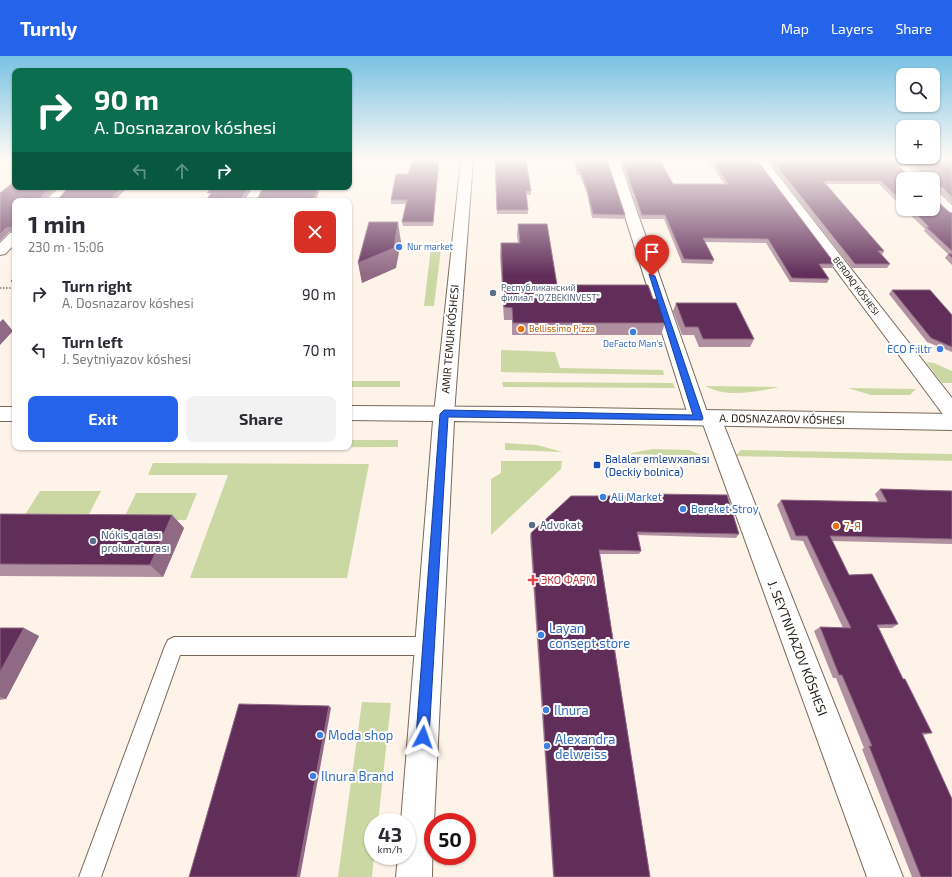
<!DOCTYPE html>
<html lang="en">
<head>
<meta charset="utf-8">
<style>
	body { margin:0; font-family:"Exo 2",sans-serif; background:#f2f2f3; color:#2b2b33; height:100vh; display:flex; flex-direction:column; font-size:15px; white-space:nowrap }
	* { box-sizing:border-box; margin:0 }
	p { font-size:13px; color:#7c7c81 }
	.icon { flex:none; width:22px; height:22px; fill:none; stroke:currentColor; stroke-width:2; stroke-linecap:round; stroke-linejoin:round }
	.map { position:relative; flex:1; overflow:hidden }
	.panel { position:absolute; left:12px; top:142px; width:340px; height:252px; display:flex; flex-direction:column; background:#fff; border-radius:8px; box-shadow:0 1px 3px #0004 }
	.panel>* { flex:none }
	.hud { position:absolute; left:12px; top:12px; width:340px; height:122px; border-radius:8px; box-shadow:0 1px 3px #0004; background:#0b6e4f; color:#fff; overflow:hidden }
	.controls { position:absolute; left:896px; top:12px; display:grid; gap:8px }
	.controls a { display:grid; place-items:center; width:44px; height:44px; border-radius:8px; background:#fff; box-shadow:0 1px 3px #0004; font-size:20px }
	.speed { position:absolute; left:364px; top:757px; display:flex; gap:8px; font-size:20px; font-weight:700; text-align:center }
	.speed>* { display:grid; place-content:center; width:52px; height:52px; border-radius:50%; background:#fff; box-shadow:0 1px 3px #0004; line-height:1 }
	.speed small { font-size:10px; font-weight:400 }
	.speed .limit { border:6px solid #d22; background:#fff; color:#111 }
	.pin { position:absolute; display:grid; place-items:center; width:34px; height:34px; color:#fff; margin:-41px -17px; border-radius:50% 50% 50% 0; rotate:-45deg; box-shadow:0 0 4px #0007 }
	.pin .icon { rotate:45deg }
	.me { position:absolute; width:44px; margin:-22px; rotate:4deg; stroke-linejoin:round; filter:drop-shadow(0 0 3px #0008) }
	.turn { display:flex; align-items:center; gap:14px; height:84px; padding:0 16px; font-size:18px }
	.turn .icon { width:52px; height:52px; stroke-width:2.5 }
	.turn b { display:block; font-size:28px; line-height:34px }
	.lanes { display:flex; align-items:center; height:38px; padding:0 16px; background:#0003; justify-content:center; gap:20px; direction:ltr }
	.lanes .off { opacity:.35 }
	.round { display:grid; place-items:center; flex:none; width:42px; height:42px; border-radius:8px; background:#f2f2f3 }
	.overview { display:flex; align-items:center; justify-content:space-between; height:68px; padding:0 16px }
	h1 { font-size:24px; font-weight:700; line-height:30px }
	.action { display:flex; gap:8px; margin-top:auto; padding:8px 16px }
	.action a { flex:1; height:46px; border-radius:8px; background:#2563eb; color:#fff; font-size:16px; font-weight:700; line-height:46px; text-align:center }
	.action a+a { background:#f2f2f3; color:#2b2b33 }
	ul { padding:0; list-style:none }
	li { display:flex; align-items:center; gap:12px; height:56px; padding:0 16px }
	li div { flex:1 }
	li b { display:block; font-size:15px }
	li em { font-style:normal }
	header { display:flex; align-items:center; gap:24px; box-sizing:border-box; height:56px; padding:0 20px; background:#2563eb; color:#fff }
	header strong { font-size:19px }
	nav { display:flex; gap:22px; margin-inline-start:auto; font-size:14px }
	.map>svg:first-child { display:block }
	.green { fill:#ccd8a4 }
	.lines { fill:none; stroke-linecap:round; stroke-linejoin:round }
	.service-casing { stroke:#786959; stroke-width:2 }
	.minor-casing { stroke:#786959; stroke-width:2 }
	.tertiary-casing { stroke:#786959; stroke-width:2 }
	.secondary-casing { stroke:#786959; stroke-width:2 }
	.path { stroke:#9f968d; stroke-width:2; stroke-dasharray:1.5 1.5; stroke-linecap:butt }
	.service { fill:#fff; fill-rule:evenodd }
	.minor { fill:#fff; fill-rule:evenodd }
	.tertiary { fill:#fff; fill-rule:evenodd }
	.secondary { fill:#fff; fill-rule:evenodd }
	.wall { fill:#b090a0 }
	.shaded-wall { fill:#906984 }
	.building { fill:#612e59; stroke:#906984 }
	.route { fill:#2563eb; stroke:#184099 }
	.shop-dot { fill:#3f7fe0; stroke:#fff; stroke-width:1.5 }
	.service-dot { fill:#5c6f8a; stroke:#fff; stroke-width:1.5 }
	.food-dot { fill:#e8710a; stroke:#fff; stroke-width:1.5 }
	.transit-dot { fill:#1a4fb4; stroke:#fff; stroke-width:1.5 }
	.health-dot { fill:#e0444e; stroke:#fff; stroke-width:1.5 }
	.labels { text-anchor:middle; stroke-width:4; stroke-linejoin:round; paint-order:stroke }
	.far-shop-label { font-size:9px; fill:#366cbe; stroke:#fff; text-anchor:start }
	.far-street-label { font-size:9px; fill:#231d16; stroke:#fff }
	.far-service-label { font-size:9px; fill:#4e5e75; stroke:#fff; text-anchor:start }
	.far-food-label { font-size:9px; fill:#c56008; stroke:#fff; text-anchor:start }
	.street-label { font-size:11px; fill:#231d16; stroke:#fff }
	.shop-label { font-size:11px; fill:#366cbe; stroke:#fff; text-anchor:start }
	.transit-label { font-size:11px; fill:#164399; stroke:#fff; text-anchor:start }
	.service-label { font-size:11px; fill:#4e5e75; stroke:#fff; text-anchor:start }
	.food-label { font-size:11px; fill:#c56008; stroke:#fff; text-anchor:start }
	.health-label { font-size:11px; fill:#be3a42; stroke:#fff; text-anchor:start }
	.near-shop-label { font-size:13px; fill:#366cbe; stroke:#fff; text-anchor:start }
	.near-street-label { font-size:13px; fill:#231d16; stroke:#fff }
</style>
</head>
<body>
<header>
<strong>Turnly</strong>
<nav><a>Map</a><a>Layers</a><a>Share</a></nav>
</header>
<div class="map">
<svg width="952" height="821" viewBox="0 0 952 821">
	<rect width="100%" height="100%" fill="#fef3e8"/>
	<g class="green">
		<polygon points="431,191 441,193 434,250 424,250"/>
		<polygon points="501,294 555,296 560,312 663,314 664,319 501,316"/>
		<polygon points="926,306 934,307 952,315 952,327 942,327"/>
		<rect x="349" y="325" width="51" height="6"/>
		<polygon points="502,326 673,327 675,332 503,331"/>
		<path d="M705 330 779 331C756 336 727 342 705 330Z"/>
		<polygon points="848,332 916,333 910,339 871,339"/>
		<polygon points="349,384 398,384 398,391 78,392 349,391"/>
		<polygon points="505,387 537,389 563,396 505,394"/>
		<polygon points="653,393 689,394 703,400 626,398"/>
		<polygon points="741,394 952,398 952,405 735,400"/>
		<polygon points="501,405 562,405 561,413 491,479 491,423 501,417"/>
		<polygon points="153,407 369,408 347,522 190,522 228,419 148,419"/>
		<polygon points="40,435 101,435 87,462 23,462"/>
		<polygon points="136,437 197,437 186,464 123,464"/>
		<polygon points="362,646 391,647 378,766 373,766 374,800 372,821 338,821"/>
	</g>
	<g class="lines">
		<g class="service-casing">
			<polygon id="service" points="174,581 429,581 435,584 438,590 435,596 429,599 180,599 101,821 79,821 165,590 168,584"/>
		</g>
		<g class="minor-casing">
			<g id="minor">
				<polygon points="607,104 619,104 707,356 711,355 718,357 721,362 903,821 867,821 703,368 699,369 692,367 689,362"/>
				<polygon points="754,104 766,104 952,342 952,363 945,361"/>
				<polygon points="888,104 901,104 921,123 908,123"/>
				<polygon points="60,131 73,131 60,145 45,145"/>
				<polygon points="253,131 265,131 258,145 244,145"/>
				<polygon points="933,135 938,136 952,149 952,160 947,159 933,146"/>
				<polygon points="15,176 15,188 5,198 0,199 0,187 10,177"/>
			</g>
		</g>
		<g class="tertiary-casing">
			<polygon id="tertiary" points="461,104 473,104 454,358 451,363 444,365 437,363 434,358"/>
		</g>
		<g class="secondary-casing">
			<g id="secondary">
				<polygon points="349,350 524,351 952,358 952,374 454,365 434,766 433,766 432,821 396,821 398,800 407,800 407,766 401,766 433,365 349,364"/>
				<rect x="0" y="351" width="15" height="14"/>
			</g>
		</g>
		<polyline class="path" points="0,232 15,232"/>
		<use href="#service" class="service"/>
		<use href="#minor" class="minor"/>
		<use href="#tertiary" class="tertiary"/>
		<use href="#secondary" class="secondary"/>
	</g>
	<g class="wall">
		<polygon points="439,104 433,170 403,170 402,166 406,148 391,148 391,144 408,118"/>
		<polygon points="495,104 531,135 531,139 526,139 528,154 528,158 497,158"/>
		<polygon points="573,104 607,104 625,159 624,163 592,162 587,138 580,119 577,119"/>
		<polygon points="620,104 660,104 673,128 724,128 708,104 757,104 835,208 832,212 821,212 829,223 827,227 790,226 766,187 705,186 714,204 712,208 682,207 664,163 641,163"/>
		<polygon points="767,104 893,104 909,120 920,120 903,104 952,104 952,147 939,135 935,134 935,143 949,156 952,157 952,209 945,202 948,198 924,175 925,173 904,153 933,153 903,123 903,152 879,128 826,128 884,195 882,199 890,208 887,212 852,212"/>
		<polygon points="518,168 557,229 653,243 665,267 661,279 512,279 512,264 504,264 500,199 501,187 518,187 517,179"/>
		<polygon points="15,221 15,229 14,229 11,225"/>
		<polygon points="892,234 952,259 952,296 927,286 889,238"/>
		<polygon points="676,247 754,283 750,291 699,291 694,279 682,279 673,255"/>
		<polygon points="880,433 952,435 952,488 832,485 849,519 898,568 892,572 879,572 903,623 932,677 923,679 952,821 912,821 862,693 864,692 836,622 833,622 814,575 820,571 843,572 803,485 791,484 777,449 781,444 879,446 875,438"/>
		<polygon points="652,438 739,478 736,482 637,479 641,495 639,498 600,498 650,821 553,821 530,481 531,477 651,440"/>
		<polygon points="0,458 172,459 184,472 163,521 0,520"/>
		<polygon points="0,572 39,580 6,643 0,644"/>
	</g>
	<g class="shaded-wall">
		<polygon points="439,104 433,170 433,166"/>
		<polygon points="52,131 58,131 44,144 41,142 42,140"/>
		<polygon points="122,131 128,131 114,145 109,145"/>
		<polygon points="248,131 252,131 244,145 242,142"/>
		<polygon points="318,131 320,131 316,145 313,145"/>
		<polygon points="398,166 401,186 396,212 362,227 358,207"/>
		<polygon points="12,171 15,175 9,176 0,185 0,178 6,172"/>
		<polygon points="3,263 13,275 0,289 0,266"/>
		<polygon points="349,266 350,272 349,278"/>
		<polygon points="172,459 184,472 163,521 150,509"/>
		<polygon points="24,572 39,580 6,643 0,641 0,616"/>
		<polygon points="329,650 331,652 300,821 297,821"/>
	</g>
	<g class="building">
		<polygon points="412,104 439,104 433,166 402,166 407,144 391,144 396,118 408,118"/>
		<polygon points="495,104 526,104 531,135 526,135 528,154 497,154"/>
		<polygon points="575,104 607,104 625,159 593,158 587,134 580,115 578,115"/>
		<polygon points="622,104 660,104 673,128 728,128 712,104 757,104 835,208 819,208 829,223 792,222 768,183 703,182 714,204 684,203 665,159 642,159"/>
		<polygon points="772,104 893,104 909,120 924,120 924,118 909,104 952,104 952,141 942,131 935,130 935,143 949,156 952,157 952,195 926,171 929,171 911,153 933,153 933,123 903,123 903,146 881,125 823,125 884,195 878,195 890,208 855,208"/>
		<polygon points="15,125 15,131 52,131 42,140 41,142 59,142 69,131 122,131 109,145 15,145 15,182 14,182 14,172 12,171 6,172 0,178 0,137"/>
		<polygon points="212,131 248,131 242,142 258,142 263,131 318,131 313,145 206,145 211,137 207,137"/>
		<polygon points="369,166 398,166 394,192 358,207"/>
		<polygon points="518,168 547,168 557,229 648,229 653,243 657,243 665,267 513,267 512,252 504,251 501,187 520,187"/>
		<polygon points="948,198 952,198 952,202"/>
		<polygon points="15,221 15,225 11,225"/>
		<polygon points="892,234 930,234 952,259 952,291 931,282"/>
		<polygon points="676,247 736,247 754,283 703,283 698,271 685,271"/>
		<polygon points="880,433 952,435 952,483 830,480 849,519 872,518 898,568 877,569 903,623 905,623 932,677 922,677 952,743 952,821 921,821 869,690 872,690 842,619 839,619 820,571 851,572 807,480 796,480 781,444 887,446"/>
		<polygon points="652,438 727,439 739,478 637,476 641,495 599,494 650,821 554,821 531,477 571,440 653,440"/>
		<polygon points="0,458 172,459 150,509 0,508"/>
		<polygon points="0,572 24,572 0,616"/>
		<polygon points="239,648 329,650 297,821 189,821"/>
	</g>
	<linearGradient id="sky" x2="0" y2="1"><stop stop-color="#78c2e2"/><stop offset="0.47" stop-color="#fffaf5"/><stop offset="1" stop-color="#fffaf5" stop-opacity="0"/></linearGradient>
	<rect width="952" height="219" fill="url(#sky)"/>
	<polygon class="route" points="649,218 655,220 703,362 702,364 448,361 429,681 427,685 423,687 418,685 416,681 440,358 444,354 693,359"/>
	<g class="shop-dot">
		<circle cx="399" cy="191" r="4"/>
		<circle cx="633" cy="276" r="4"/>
		<circle cx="940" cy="293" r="4"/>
		<circle cx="603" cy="441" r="4"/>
		<circle cx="683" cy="453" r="4"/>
		<circle cx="541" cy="579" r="4"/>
		<circle cx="546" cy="654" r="4"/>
		<circle cx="320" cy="679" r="4"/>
		<circle cx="547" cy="690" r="4"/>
		<circle cx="313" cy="720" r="4"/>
	</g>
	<g class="service-dot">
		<circle cx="493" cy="237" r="4"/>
		<circle cx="532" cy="469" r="4"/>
		<circle cx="93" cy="485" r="4"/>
	</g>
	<g class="food-dot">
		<circle cx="521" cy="273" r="4"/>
		<circle cx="836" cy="470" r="4"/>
	</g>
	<rect class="transit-dot" x="593" y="405" width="8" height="8" rx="2"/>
	<path class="health-dot" d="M531 518h4v4h4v4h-4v4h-4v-4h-4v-4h4z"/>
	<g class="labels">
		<g class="far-shop-label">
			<text x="407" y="194">Nur market</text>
			<text x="633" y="291" text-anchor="middle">DeFacto Man's</text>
		</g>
		<g class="far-street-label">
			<text transform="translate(856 230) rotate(53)" y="3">BERDAQ KÓSHESI</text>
		</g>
		<g class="far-service-label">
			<text x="501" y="235">Республиканский<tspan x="501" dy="10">филиал "O'ZBEKINVEST"</tspan></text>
		</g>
		<g class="far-food-label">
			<text x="529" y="276">Bellissimo Pizza</text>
		</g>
		<g class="street-label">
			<text transform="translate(450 283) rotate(-85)" y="4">AMIR TEMUR KÓSHESI</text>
			<text transform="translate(782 363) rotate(1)" y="4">A. DOSNAZAROV KÓSHESI</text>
		</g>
		<g class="shop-label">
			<text x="932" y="297" text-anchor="end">ECO F:iltr</text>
			<text x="611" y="445">Ali Market</text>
			<text x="691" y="457">Bereket Stroy</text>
		</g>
		<g class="transit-label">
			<text x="605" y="407">Balalar emlewxanası<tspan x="605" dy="13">(Deckiy bolnica)</tspan></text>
		</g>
		<g class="service-label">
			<text x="540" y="473">Advokat</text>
			<text x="101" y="483">Nókis qalası<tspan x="101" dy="13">prokuraturası</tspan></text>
		</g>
		<g class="food-label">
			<text x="844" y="474">7-Я</text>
		</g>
		<g class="health-label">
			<text x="541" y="528">ЭКО ФАРМ</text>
		</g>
		<g class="near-shop-label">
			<text x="549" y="577">Layan<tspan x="549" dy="15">consept store</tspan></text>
			<text x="554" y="659">Ilnura</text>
			<text x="328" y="684">Moda shop</text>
			<text x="555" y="688">Alexandra<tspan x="555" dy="15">delweiss</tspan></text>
			<text x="321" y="725">Ilnura Brand</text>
		</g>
		<g class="near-street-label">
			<text transform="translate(798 592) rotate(69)" y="5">J. SEYTNIYAZOV KÓSHESI</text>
		</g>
	</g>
</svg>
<div class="controls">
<a><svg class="icon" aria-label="search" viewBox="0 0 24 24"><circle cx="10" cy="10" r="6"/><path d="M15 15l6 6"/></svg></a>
<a>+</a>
<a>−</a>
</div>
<div class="speed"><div>43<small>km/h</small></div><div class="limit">50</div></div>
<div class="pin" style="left:652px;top:220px;background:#d93025"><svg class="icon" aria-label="arrive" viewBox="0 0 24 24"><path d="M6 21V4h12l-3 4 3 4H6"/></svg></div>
<svg class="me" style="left:423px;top:681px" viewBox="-20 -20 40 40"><path d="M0-17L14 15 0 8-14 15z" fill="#2563eb" stroke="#fff" stroke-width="4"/></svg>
<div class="hud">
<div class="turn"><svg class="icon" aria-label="right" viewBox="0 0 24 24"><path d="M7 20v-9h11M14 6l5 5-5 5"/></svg><div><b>90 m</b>A. Dosnazarov kóshesi</div></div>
<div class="lanes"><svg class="icon off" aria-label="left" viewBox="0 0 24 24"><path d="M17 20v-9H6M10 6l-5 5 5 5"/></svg><svg class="icon off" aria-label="ahead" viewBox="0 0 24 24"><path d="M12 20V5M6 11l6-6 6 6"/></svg><svg class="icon" aria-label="right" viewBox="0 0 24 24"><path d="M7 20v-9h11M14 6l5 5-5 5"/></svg></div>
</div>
<section class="panel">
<div class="overview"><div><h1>1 min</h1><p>230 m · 15:06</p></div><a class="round" style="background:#d93025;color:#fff"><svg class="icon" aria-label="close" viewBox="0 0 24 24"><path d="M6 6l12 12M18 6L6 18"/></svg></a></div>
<ul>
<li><svg class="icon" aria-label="right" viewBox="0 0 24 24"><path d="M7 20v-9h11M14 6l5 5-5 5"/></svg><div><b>Turn right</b><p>A. Dosnazarov kóshesi</p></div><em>90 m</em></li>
<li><svg class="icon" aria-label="left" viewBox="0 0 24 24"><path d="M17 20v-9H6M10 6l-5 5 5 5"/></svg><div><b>Turn left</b><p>J. Seytniyazov kóshesi</p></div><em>70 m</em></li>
</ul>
<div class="action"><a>Exit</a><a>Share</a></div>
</section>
</div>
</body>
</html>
